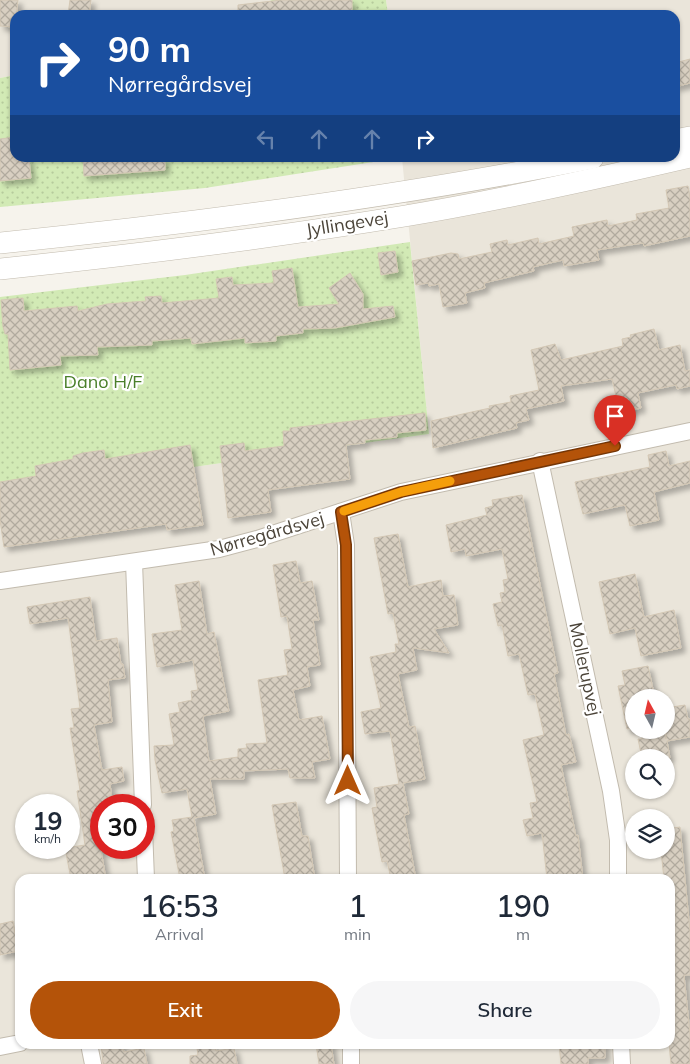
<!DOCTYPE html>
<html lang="en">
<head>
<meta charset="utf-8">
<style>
	body { margin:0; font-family:Mulish,sans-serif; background:#f6f6f7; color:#1f2937; height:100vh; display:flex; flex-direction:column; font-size:19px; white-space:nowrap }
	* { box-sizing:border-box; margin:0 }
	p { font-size:16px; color:#747a83 }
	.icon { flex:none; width:28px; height:28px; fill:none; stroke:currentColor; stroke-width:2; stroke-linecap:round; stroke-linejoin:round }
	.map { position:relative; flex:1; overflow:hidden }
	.details { position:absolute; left:15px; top:874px; width:660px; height:175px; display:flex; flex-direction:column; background:#fff; border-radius:15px; box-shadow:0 1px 4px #0004 }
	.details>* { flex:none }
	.banner { position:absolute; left:10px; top:10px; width:670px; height:152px; border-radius:15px; box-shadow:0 1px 4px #0004; background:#1a4fa0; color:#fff; overflow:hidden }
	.needle { width:32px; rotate:352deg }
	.buttons { position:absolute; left:625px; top:689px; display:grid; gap:10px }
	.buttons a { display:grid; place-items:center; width:50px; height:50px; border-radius:50%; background:#fff; box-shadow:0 1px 4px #0004; font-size:25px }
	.speed { position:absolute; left:15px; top:794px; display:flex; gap:10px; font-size:25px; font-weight:700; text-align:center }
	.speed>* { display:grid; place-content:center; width:65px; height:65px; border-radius:50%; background:#fff; box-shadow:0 1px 4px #0004; line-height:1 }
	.speed small { font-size:12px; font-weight:400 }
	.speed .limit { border:8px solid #d22; background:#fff; color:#111 }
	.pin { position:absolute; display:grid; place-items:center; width:42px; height:42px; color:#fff; margin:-51px -21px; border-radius:50% 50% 50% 0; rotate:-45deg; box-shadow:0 0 5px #0007 }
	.pin .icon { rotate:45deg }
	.me { position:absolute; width:55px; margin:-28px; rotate:0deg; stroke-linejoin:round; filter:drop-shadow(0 0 4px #0008) }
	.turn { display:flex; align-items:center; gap:18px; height:105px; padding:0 15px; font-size:22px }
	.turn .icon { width:65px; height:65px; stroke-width:2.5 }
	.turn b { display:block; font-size:35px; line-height:42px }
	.lanes { display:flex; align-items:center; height:48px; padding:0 15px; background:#0003; justify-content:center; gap:25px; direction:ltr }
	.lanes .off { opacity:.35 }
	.eta { display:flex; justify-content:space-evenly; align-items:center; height:85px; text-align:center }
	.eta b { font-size:30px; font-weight:600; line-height:35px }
	.button { display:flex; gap:10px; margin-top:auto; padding:10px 15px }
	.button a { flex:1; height:58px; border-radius:30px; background:#b45309; color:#fff; font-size:20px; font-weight:600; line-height:58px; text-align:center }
	.button a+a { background:#f6f6f7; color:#1f2937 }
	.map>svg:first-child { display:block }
	.residential { fill:#eae5da; fill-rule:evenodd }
	.green { fill:url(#green-dots) }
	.building { fill:url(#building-cross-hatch); stroke:#d3c7b4; filter:url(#shadow) }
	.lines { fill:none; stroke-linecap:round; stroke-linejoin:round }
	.minor-casing { stroke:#c2bbae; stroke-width:18 }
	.tertiary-casing { stroke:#c2bbae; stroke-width:22 }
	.minor { stroke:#fff; stroke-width:16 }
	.tertiary { stroke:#fff; stroke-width:21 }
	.route-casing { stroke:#753606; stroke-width:12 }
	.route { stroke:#b45309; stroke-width:9 }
	.slow { stroke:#f59e0b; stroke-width:9 }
	.labels { text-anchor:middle; stroke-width:4.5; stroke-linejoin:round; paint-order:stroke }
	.street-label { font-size:18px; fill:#4b4439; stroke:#fff }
	.park-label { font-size:18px; fill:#4a7f2a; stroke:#fff }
</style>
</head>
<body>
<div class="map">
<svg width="690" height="1064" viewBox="0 0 690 1064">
	<defs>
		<pattern id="green-dots" width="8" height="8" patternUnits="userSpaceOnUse" patternTransform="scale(1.25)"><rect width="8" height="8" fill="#d2eab5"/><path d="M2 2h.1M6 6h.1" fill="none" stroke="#b6ca9c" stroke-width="1.8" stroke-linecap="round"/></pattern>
		<pattern id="building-cross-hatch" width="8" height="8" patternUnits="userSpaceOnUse" patternTransform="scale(1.25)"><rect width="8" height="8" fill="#d8cfc1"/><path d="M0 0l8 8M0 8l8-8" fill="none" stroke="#b1aa9e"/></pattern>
		<filter id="shadow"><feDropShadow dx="4.5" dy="4.5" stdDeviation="2.5" flood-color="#0004"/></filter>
	</defs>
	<rect width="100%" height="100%" fill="#f6f3ec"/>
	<g class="residential">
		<polygon points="0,0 272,0 241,15 15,15 15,75 0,78"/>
		<path d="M386 0H690V1064H0V494L429 434 402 158H675V15H388ZM634 698H666V730H634ZM634 758H666V790H634ZM26 805H69V848H26ZM101 805H144V848H101ZM634 818H666V850H634ZM20 879H670V1044H20Z"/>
	</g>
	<g class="green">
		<polygon points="272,0 386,0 388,15 241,15"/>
		<polygon points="15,75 15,158 399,158 205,188 0,207 0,78"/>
		<polygon points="410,242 429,434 0,494 0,297 185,275"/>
	</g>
	<g class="building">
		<polygon points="0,0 18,0 15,27 0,26"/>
		<polygon points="70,0 91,0 89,15 68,15"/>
		<polygon points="281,0 352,0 352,10 310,15 238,15 238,5"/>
		<polygon points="690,59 690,83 675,87 675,63"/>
		<polygon points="15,137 15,158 29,159 31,178 0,181 0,139"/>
		<polygon points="83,158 165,158 165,170 84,176"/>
		<polygon points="688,186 690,198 690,236 644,246 643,243 597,250 599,260 564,266 563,260 533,267 534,271 484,283 485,288 465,293 467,303 443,307 439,284 429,286 428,283 416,285 412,261 451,253 458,254 459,259 492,252 490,244 507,240 508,245 538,238 539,244 574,236 572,227 607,220 608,226 637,220 636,214 669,208 666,190"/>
		<polygon points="395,251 398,272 381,275 378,253"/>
		<polygon points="292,268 298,307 339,304 329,288 350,273 363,294 363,309 393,306 395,317 335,328 303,329 303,333 276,336 276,341 245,343 245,338 192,344 191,338 152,341 152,345 97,347 98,355 60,356 61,365 10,370 8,334 5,334 3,327 1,300 23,298 24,311 77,306 78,311 107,304 146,301 145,297 161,296 162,303 219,298 216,279 232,277 233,285 274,283 272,271"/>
		<polygon points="654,329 659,350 680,345 685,371 690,370 690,386 677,389 676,385 638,393 641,408 620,413 612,379 561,386 564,401 526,409 529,420 516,423 517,428 433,448 431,421 490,408 489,406 511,402 510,396 539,390 531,350 555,344 561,360 623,346 622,339 631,337 630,335"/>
		<polygon points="425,413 426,430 397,433 397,437 365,440 365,443 346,445 350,479 268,490 271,512 228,518 220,446 244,443 245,451 284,446 283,431 290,431 290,428"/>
		<polygon points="190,445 203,525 167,530 166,524 4,547 0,520 0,482 36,476 35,466 73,459 73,456 83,453 104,450 105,459"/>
		<polygon points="666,451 669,466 690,461 690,483 654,492 659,520 630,526 625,505 583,514 575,482 650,467 648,455"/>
		<polygon points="522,495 558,673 554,674 566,735 569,734 576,762 561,765 576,836 578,835 583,879 547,879 542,833 527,836 523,820 533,818 530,803 537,802 523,740 544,735 535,694 528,695 519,654 508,656 502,625 498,626 493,604 502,602 500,593 505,592 503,580 508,579 502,549 466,556 465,549 451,552 446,525 487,515 485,508 493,506 492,500"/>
		<polygon points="398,534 408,587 441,580 443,596 454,595 458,625 434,629 449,653 413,648 417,670 398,674 409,727 415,726 425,779 403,783 409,814 404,815 416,879 391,879 387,861 382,862 372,808 377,807 374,788 399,784 390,731 365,734 361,712 381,708 370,657 396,652 395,644 399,644 393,613 388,614 374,538"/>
		<polygon points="296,561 300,583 312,581 319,620 313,620 320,665 307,667 310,686 293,690 299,720 322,716 330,759 312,762 315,778 290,778 288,769 244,771 244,779 210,779 216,814 194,818 205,879 180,879 171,832 174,831 172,820 192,817 187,789 162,793 155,760 154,746 174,745 169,714 180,712 178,703 192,700 191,691 198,690 193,660 157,667 152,634 182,630 175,585 199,581 207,634 214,632 229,711 203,716 209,761 238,757 238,749 247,748 246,744 267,743 258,680 288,675 284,650 292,649 287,616 281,617 273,565"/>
		<polygon points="635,574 644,617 674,610 681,648 641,656 635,628 610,634 599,582"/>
		<polygon points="90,597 96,641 117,638 121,664 123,664 125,678 108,680 112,722 94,725 102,770 122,767 124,781 110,784 113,805 101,805 101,832 98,833 106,879 71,879 65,848 85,845 77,791 80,790 70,728 74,728 71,709 80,708 68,618 30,624 27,607"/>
		<polygon points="648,666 655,698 634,698 634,728 627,729 618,686 625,685 622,671"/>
		<polygon points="685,705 688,719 690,719 690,737 667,741 670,758 642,758 638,739 642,739 640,730 664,730 666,739 666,708"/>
		<polygon points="296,802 302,836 308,836 315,879 285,879 272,805"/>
		<polygon points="680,827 690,931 690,975 684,975 690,1034 690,1064 671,1064 669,1044 670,976 673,976 670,943 670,879 664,879 661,851 666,851 666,829"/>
		<polygon points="13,921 18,951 0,955 0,924"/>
		<polygon points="101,1044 122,1044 124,1052 144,1048 147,1064 103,1064"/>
		<polygon points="316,1044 331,1044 334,1064 319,1064"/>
		<polygon points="559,1044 605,1044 605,1058 588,1058 588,1064 561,1064"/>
		<polygon points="215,1045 216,1051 234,1048 237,1064 190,1064 190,1056 198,1055 197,1048"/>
	</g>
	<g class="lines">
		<g class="minor-casing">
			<g id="minor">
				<polyline points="540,461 611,791 618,840 618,879"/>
				<polyline points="341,512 346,545 348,879"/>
				<polyline points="134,562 143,805"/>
				<polyline points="0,581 219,549 257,539 401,492 690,431"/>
				<polyline points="144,828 146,879"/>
				<polyline points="89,1044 93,1064"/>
				<polyline points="351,1044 351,1064"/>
				<polyline points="621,1044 622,1064"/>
				<polyline points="0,1047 20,1043"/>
			</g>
		</g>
		<g class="tertiary-casing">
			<g id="tertiary">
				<polyline points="675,140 690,137"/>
				<path d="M0 243C199 223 397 197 593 158"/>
				<path d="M0 269C135 255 271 238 405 216 501 200 595 179 690 157"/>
			</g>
		</g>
		<use href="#minor" class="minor"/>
		<use href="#tertiary" class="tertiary"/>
	</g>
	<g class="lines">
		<g class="route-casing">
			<polyline id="route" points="348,781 346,545 341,512 401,492 615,446"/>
		</g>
		<use href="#route" class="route"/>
		<polyline class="slow" points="344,511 401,492 450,481"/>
	</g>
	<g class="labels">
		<g class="street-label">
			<text transform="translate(347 224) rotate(-9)" y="6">Jyllingevej</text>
			<text transform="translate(267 534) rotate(-16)" y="6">Nørregårdsvej</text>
			<text transform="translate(585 669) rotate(78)" y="6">Mollerupvej</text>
		</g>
		<g class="park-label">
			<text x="103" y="388">Dano H/F</text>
		</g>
	</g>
</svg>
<div class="buttons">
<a><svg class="needle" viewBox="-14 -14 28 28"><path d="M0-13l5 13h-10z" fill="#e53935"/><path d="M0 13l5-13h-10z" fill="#747a83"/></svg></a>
<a><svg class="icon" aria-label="search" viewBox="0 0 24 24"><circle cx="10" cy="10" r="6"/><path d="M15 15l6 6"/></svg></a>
<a><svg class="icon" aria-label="layers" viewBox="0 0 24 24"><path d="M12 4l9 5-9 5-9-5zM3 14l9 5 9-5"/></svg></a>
</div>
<div class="speed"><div>19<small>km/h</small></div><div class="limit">30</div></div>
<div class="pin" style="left:615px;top:446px;background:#d93025"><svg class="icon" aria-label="arrive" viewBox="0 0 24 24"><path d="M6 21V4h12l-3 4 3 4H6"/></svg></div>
<svg class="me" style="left:348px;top:781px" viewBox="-20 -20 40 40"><path d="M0-17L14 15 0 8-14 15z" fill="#b45309" stroke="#fff" stroke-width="4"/></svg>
<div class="banner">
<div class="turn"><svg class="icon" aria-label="right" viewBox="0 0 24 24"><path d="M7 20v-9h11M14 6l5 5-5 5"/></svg><div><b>90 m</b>Nørregårdsvej</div></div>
<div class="lanes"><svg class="icon off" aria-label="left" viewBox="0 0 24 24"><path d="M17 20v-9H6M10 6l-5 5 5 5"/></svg><svg class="icon off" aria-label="ahead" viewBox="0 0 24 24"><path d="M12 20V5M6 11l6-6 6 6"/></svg><svg class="icon off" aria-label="ahead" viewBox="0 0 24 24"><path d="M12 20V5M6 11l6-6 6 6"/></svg><svg class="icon" aria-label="right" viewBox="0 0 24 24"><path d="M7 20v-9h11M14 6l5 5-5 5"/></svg></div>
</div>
<section class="details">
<div class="eta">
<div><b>16:53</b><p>Arrival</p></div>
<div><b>1</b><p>min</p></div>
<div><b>190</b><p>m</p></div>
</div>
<div class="button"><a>Exit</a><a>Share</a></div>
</section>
</div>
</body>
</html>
